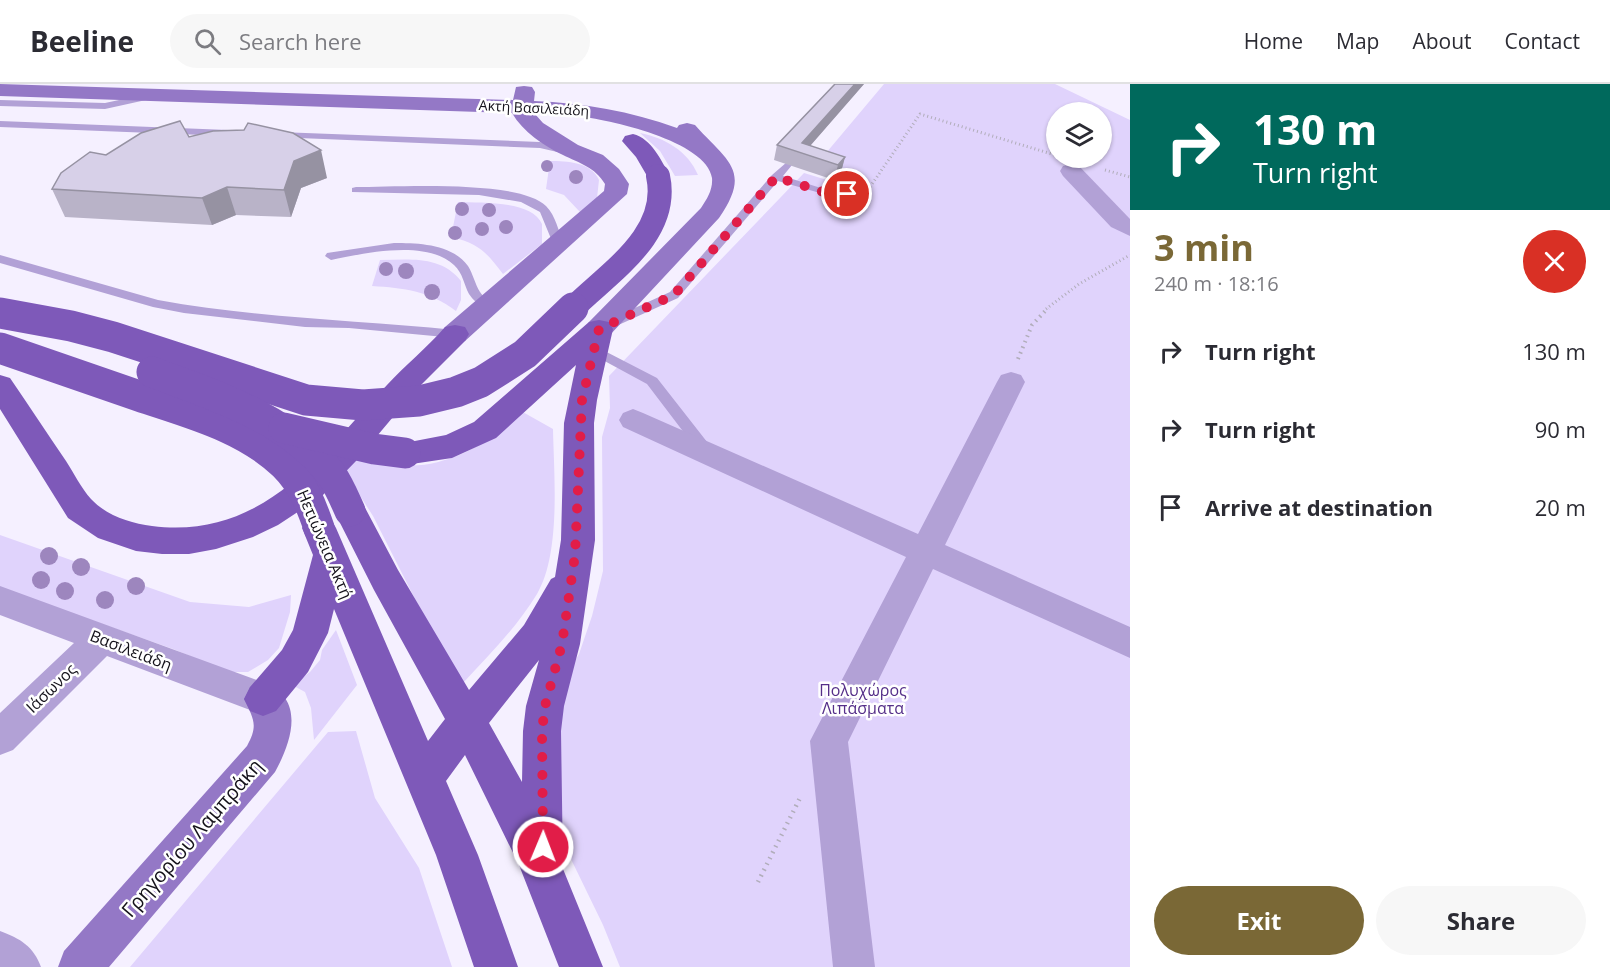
<!DOCTYPE html>
<html lang="en">
<head>
<meta charset="utf-8">
<style>
	body { margin:0; font-family:"Open Sans",sans-serif; background:#f7f7f7; color:#2b2b33; height:100vh; display:flex; flex-direction:column; font-size:22px; white-space:nowrap }
	* { box-sizing:border-box; margin:0 }
	p { font-size:20px; color:#7c7c81 }
	.icon { flex:none; width:33px; height:33px; fill:none; stroke:currentColor; stroke-width:2; stroke-linecap:round; stroke-linejoin:round }
	.map { position:relative; flex:1; overflow:hidden }
	.drawer { display:flex; flex-direction:column; background:#fff; width:480px }
	.drawer>* { flex:none }
	.hud { background:#00695c; color:#fff; overflow:hidden }
	.tools { position:absolute; left:1046px; top:18px; display:grid; gap:12px }
	.tools a { display:grid; place-items:center; width:66px; height:66px; border-radius:50%; background:#fff; box-shadow:0 2px 4px #0004; font-size:30px }
	.pin { position:absolute; display:grid; place-items:center; width:51px; height:51px; color:#fff; margin:-26px; border:3px solid #fff; border-radius:50%; box-shadow:0 2px 6px #0007 }
	.me { position:absolute; width:66px; margin:-33px; rotate:1deg; stroke-linejoin:round; filter:drop-shadow(0 0 4px #0008) }
	.turn { display:flex; align-items:center; gap:21px; height:126px; padding:0 24px; font-size:27px }
	.turn .icon { width:78px; height:78px; stroke-width:2.5 }
	.turn b { display:block; font-size:42px; line-height:51px }
	.round { display:grid; place-items:center; flex:none; width:63px; height:63px; border-radius:32px; background:#f7f7f7 }
	.summary { display:flex; align-items:center; justify-content:space-between; height:102px; padding:0 24px }
	h1 { font-size:36px; font-weight:700; line-height:45px; color:#7a6836 }
	.primary-button { display:flex; gap:12px; margin-top:auto; padding:12px 24px }
	.primary-button a { flex:1; height:69px; border-radius:36px; background:#7a6836; color:#fff; font-size:24px; font-weight:700; line-height:69px; text-align:center }
	.primary-button a+a { background:#f7f7f7; color:#2b2b33 }
	ul { padding:0; list-style:none }
	li { display:flex; align-items:center; gap:18px; height:78px; padding:0 24px }
	li div { flex:1 }
	li b { display:block; font-size:22px }
	li em { font-style:normal }
	header { display:flex; align-items:center; gap:36px; box-sizing:border-box; height:84px; padding:0 30px; background:#fff; border-bottom:2px solid #e1e1e2 }
	header strong { font-size:28px }
	nav { display:flex; gap:33px; margin-inline-start:auto; font-size:21px }
	.search { width:420px; height:54px; background:#f7f7f7; display:flex; align-items:center; gap:15px; box-sizing:border-box; padding:0 21px; border-radius:33px; color:#7c7c81; font-size:22px }
	main { display:flex; flex:1; min-height:0 }
	.map>svg:first-child { display:block }
	.green { fill:#e0d3fc; fill-rule:evenodd }
	.lines { fill:none; stroke-linecap:round; stroke-linejoin:round }
	.path-far2 { stroke:#b1adba; stroke-width:3; stroke-dasharray:1 3; stroke-linecap:butt }
	.path-far1 { stroke:#b1adba; stroke-width:4; stroke-dasharray:1.5 4.5; stroke-linecap:butt }
	.path { stroke:#b1adba; stroke-width:4.5; stroke-dasharray:1.5 5; stroke-linecap:butt }
	.lane { fill:#b2a1d6; fill-rule:evenodd }
	.street { fill:#b2a1d6; fill-rule:evenodd }
	.secondary { fill:#9478c6; fill-rule:evenodd }
	.primary { fill:#7e59b9; fill-rule:evenodd }
	.primary-bridge-far1 { stroke:#7e59b9; stroke-width:24 }
	.primary-bridge { stroke:#7e59b9; stroke-width:31 }
	.tree { fill:#9d86be }
	.wall { fill:#b9b3c8 }
	.shaded-wall { fill:#9692a2 }
	.building { fill:#d7d0e8; stroke:#9692a2; stroke-width:1.5 }
	.route { stroke:#e11d48; stroke-width:10; stroke-dasharray:0 18 }
	.labels { text-anchor:middle; stroke-width:5; stroke-linejoin:round; paint-order:stroke }
	.far-street-label { font-size:14px; fill:#14121a; stroke:#fff }
	.street-label { font-size:16px; fill:#14121a; stroke:#fff }
	.park-label { font-size:16px; fill:#552f89; stroke:#fff }
	.near-street-label { font-size:20px; fill:#14121a; stroke:#fff }
</style>
</head>
<body>
<header>
<strong>Beeline</strong>
<div class="search"><svg class="icon" aria-label="search" viewBox="0 0 24 24"><circle cx="10" cy="10" r="6"/><path d="M15 15l6 6"/></svg>Search here</div>
<nav><a>Home</a><a>Map</a><a>About</a><a>Contact</a></nav>
</header>
<main>
<div class="map">
<svg width="1130" height="883" viewBox="0 0 1130 883">
	<rect width="100%" height="100%" fill="#f5f0ff"/>
	<g class="green">
		<path d="M884 0H1055L1130 36V883H620L603 841 569 771 558 725 562 599 579 570 592 532 603 487 602 353 610 324 609 292 804 89 837 99 847 86 821 75ZM1056 28H1101V74H1056Z"/>
		<path d="M640 49C665 54 688 67 698 91L675 92 660 67Z"/>
		<path d="M550 77C567 77 591 78 599 96L597 114 580 128 564 111 546 105Z"/>
		<path d="M458 118C480 119 532 116 542 140V160L503 190C486 168 480 160 451 153Z"/>
		<path d="M380 176C410 176 440 171 461 197V216L456 227C430 207 404 204 372 202Z"/>
		<path d="M521 327 553 345C554 392 561 469 537 510 517 543 489 571 463 599L416 517 373 432 327 360C352 367 378 377 403 381 441 386 498 357 521 327Z"/>
		<polygon points="0,451 190,518 249,523 291,511 290,528 279,564 268,576 248,588 229,588 173,565 0,504"/>
		<polygon points="336,546 357,601 314,656 311,624 305,608 292,601 310,588 320,576 322,566"/>
		<polygon points="356,647 375,714 419,784 452,883 130,883 328,648"/>
	</g>
	<g class="lines">
		<g class="path-far2">
			<polyline points="1105,86 1130,93"/>
			<polyline points="870,103 920,30 1055,71"/>
			<polyline points="1046,225 1079,200 1130,171"/>
		</g>
		<polyline class="path-far1" points="1018,275 1032,241 1048,224"/>
		<polyline class="path" points="758,798 800,714"/>
		<g class="lane">
			<polygon points="152,9 155,10 155,14 105,25 0,22 0,16 105,19"/>
			<polygon points="0,37 228,46 233,49 228,52 0,43"/>
			<polygon points="279,48 540,58 571,67 566,70 540,64 275,53 275,49"/>
			<polygon points="787,78 792,81 783,92 824,105 851,105 856,108 843,113 834,113 778,97 678,214 614,243 606,243 604,240 606,237 670,208 772,91"/>
			<path d="M356 103C395 103 519 95 546 122 556 132 558 147 564 159L562 162H554L540 128 521 118 479 111 352 108V104Z"/>
			<path d="M394 159C419 159 452 160 468 182 473 190 475 200 480 208 483 213 489 216 493 221L491 224H483C478 220 473 216 469 210 464 201 463 189 454 181 426 155 365 169 331 176L325 172 327 169Z"/>
			<path d="M0 171 158 216C256 234 356 236 455 246L461 250 455 254 349 244 305 243 184 229 153 223 0 179Z"/>
			<polygon points="593,261 657,294 711,363 713,367 711,371 701,371 647,300 588,268 587,265 588,262"/>
		</g>
		<g class="street">
			<polygon points="1071,80 1079,82 1130,135 1130,152 1111,143 1063,92 1060,87 1063,82"/>
			<polygon points="1011,288 1021,291 1025,298 945,461 1130,543 1130,574 933,485 848,658 875,883 833,883 810,657 906,473 623,343 619,336 623,329 633,325 643,329 918,450 997,298 1001,291"/>
			<polygon points="0,502 276,603 281,615 276,627 263,631 107,572 13,666 0,671 0,629 74,559 0,531"/>
			<path d="M0 847C21 855 33 862 41 883H0Z"/>
		</g>
		<g class="secondary">
			<path d="M0 0 513 16 516 3 524 2 532 3 535 8 534 17C584 19 630 27 677 44L679 41 687 39 695 41C728 78 752 86 719 134L609 252 599 254 589 252 585 245 589 238 701 124C707 115 713 106 712 94 707 57 608 35 576 32 563 30 549 31 535 30L543 39 578 61 603 71 619 85 629 100 627 110 465 257 455 259 445 257 441 250 445 243 604 107 605 100C595 83 579 79 563 71 544 62 523 48 512 29L0 12Z"/>
			<path d="M263 598C306 614 292 657 275 688L109 883H58L64 867 247 662C259 641 253 634 244 615L250 603Z"/>
		</g>
		<g class="primary">
			<path d="M633 50C652 55 661 76 670 92L666 97 658 99 650 97 636 73 622 57 625 52Z"/>
			<path d="M599 236 609 238 613 245 597 316 594 339 595 456 580 560 564 622 561 647 563 785 603 883H559L519 781 465 671 446 697 478 771 518 883H474L436 771 334 525 328 549 308 588 276 627 263 632 250 627 244 615 250 603 282 566 293 546 313 471 302 444 307 435 319 431 331 435 336 444 428 657 445 635 374 506 334 427 338 418 350 414 362 418 398 486 469 606 524 541 551 495 555 493 561 456 564 339 576 281 496 354 452 374 405 381 394 377 389 369 394 361 446 351 474 338 589 238ZM539 576 526 622 523 647 522 698 489 639Z"/>
			<path d="M455 241 465 243 469 250 465 257 414 308 356 377 322 412 278 441 253 453 216 465 189 470H162L136 467 98 454 68 434 0 325V291L10 294C29 322 47 349 66 377 74 389 81 404 91 415 107 432 130 439 152 442 263 456 321 371 387 301 405 281 427 264 445 243Z"/>
		</g>
		<path class="primary-bridge-far1" d="M572 225C608 189 671 151 658 92"/>
		<g class="primary-bridge">
			<polyline points="0,229 71,242 113,253 306,316 363,321 419,317 456,308 481,298 525,270 573,224"/>
			<path d="M0 264C46 280 93 296 139 312 189 329 245 343 284 381 302 399 311 420 319 444"/>
			<path d="M152 288C216 312 288 334 331 390 339 401 344 414 350 427"/>
			<polyline points="284,344 374,365 405,369"/>
		</g>
	</g>
	<g class="tree">
		<circle cx="547" cy="82" r="6"/>
		<circle cx="576" cy="93" r="7"/>
		<circle cx="462" cy="125" r="7"/>
		<circle cx="489" cy="126" r="7"/>
		<circle cx="506" cy="143" r="7"/>
		<circle cx="482" cy="145" r="7"/>
		<circle cx="455" cy="149" r="7"/>
		<circle cx="386" cy="185" r="7"/>
		<circle cx="406" cy="187" r="8"/>
		<circle cx="432" cy="208" r="8"/>
		<circle cx="49" cy="472" r="9"/>
		<circle cx="81" cy="483" r="9"/>
		<circle cx="41" cy="496" r="9"/>
		<circle cx="136" cy="502" r="9"/>
		<circle cx="65" cy="507" r="9"/>
		<circle cx="105" cy="516" r="9"/>
	</g>
	<g class="wall">
		<polygon points="835,0 864,0 810,62 845,73 841,88 834,96 774,76 777,61"/>
		<polygon points="244,46 327,94 301,104 291,133 236,131 212,141 65,133 52,105 106,71 189,53"/>
	</g>
	<g class="shaded-wall">
		<polygon points="855,0 864,0 803,70 802,59"/>
		<polygon points="321,66 327,94 301,104 291,133 284,106 294,77"/>
		<polygon points="845,73 841,88 834,96 838,81"/>
		<polygon points="227,103 236,131 212,141 202,114"/>
	</g>
	<g class="building">
		<polygon points="835,0 855,0 802,59 845,73 838,81 777,61"/>
		<polygon points="180,37 189,53 213,47 244,46 248,39 293,49 321,66 294,77 284,106 227,103 202,114 52,105 61,89 90,68 106,71 141,49"/>
	</g>
	<g class="lines">
		<polyline class="route" points="543,763 542,647 545,622 562,560 575,471 582,316 599,245 674,211 776,93 830,110 847,110"/>
	</g>
	<g class="labels">
		<g class="far-street-label">
			<text transform="translate(534 24) rotate(3)" y="5">Ακτή Βασιλειάδη</text>
		</g>
		<g class="street-label">
			<text transform="translate(325 460) rotate(67)" y="6">Ηετιώνεια Ακτή</text>
			<text transform="translate(131 566) rotate(21)" y="6">Βασιλειάδη</text>
			<text transform="translate(51 604) rotate(-44)" y="6">Ιάσωνος</text>
		</g>
		<g class="park-label">
			<text x="863" y="612">Πολυχώρος<tspan x="863" dy="18">Λιπάσματα</tspan></text>
		</g>
		<g class="near-street-label">
			<text transform="translate(192 754) rotate(-49)" y="7">Γρηγορίου Λαμπράκη</text>
		</g>
	</g>
</svg>
<div class="tools">
<a><svg class="icon" aria-label="layers" viewBox="0 0 24 24"><path d="M12 4l9 5-9 5-9-5zM3 14l9 5 9-5"/></svg></a>
</div>
<div class="pin" style="left:847px;top:110px;background:#d93025"><svg class="icon" aria-label="arrive" viewBox="0 0 24 24"><path d="M6 21V4h12l-3 4 3 4H6"/></svg></div>
<svg class="me" style="left:543px;top:763px" viewBox="-20 -20 40 40"><circle r="17" fill="#e11d48" stroke="#fff" stroke-width="3"/><path d="M0-11L8 9 0 5-8 9z" fill="#fff"/></svg>
</div>
<section class="drawer">
<div class="hud">
<div class="turn"><svg class="icon" aria-label="right" viewBox="0 0 24 24"><path d="M7 20v-9h11M14 6l5 5-5 5"/></svg><div><b>130 m</b>Turn right</div></div>
</div>
<div class="summary"><div><h1>3 min</h1><p>240 m · 18:16</p></div><a class="round" style="background:#d93025;color:#fff"><svg class="icon" aria-label="close" viewBox="0 0 24 24"><path d="M6 6l12 12M18 6L6 18"/></svg></a></div>
<ul>
<li><svg class="icon" aria-label="right" viewBox="0 0 24 24"><path d="M7 20v-9h11M14 6l5 5-5 5"/></svg><div><b>Turn right</b></div><em>130 m</em></li>
<li><svg class="icon" aria-label="right" viewBox="0 0 24 24"><path d="M7 20v-9h11M14 6l5 5-5 5"/></svg><div><b>Turn right</b></div><em>90 m</em></li>
<li><svg class="icon" aria-label="arrive" viewBox="0 0 24 24"><path d="M6 21V4h12l-3 4 3 4H6"/></svg><div><b>Arrive at destination</b></div><em>20 m</em></li>
</ul>
<div class="primary-button"><a>Exit</a><a>Share</a></div>
</section>
</main>
</body>
</html>
